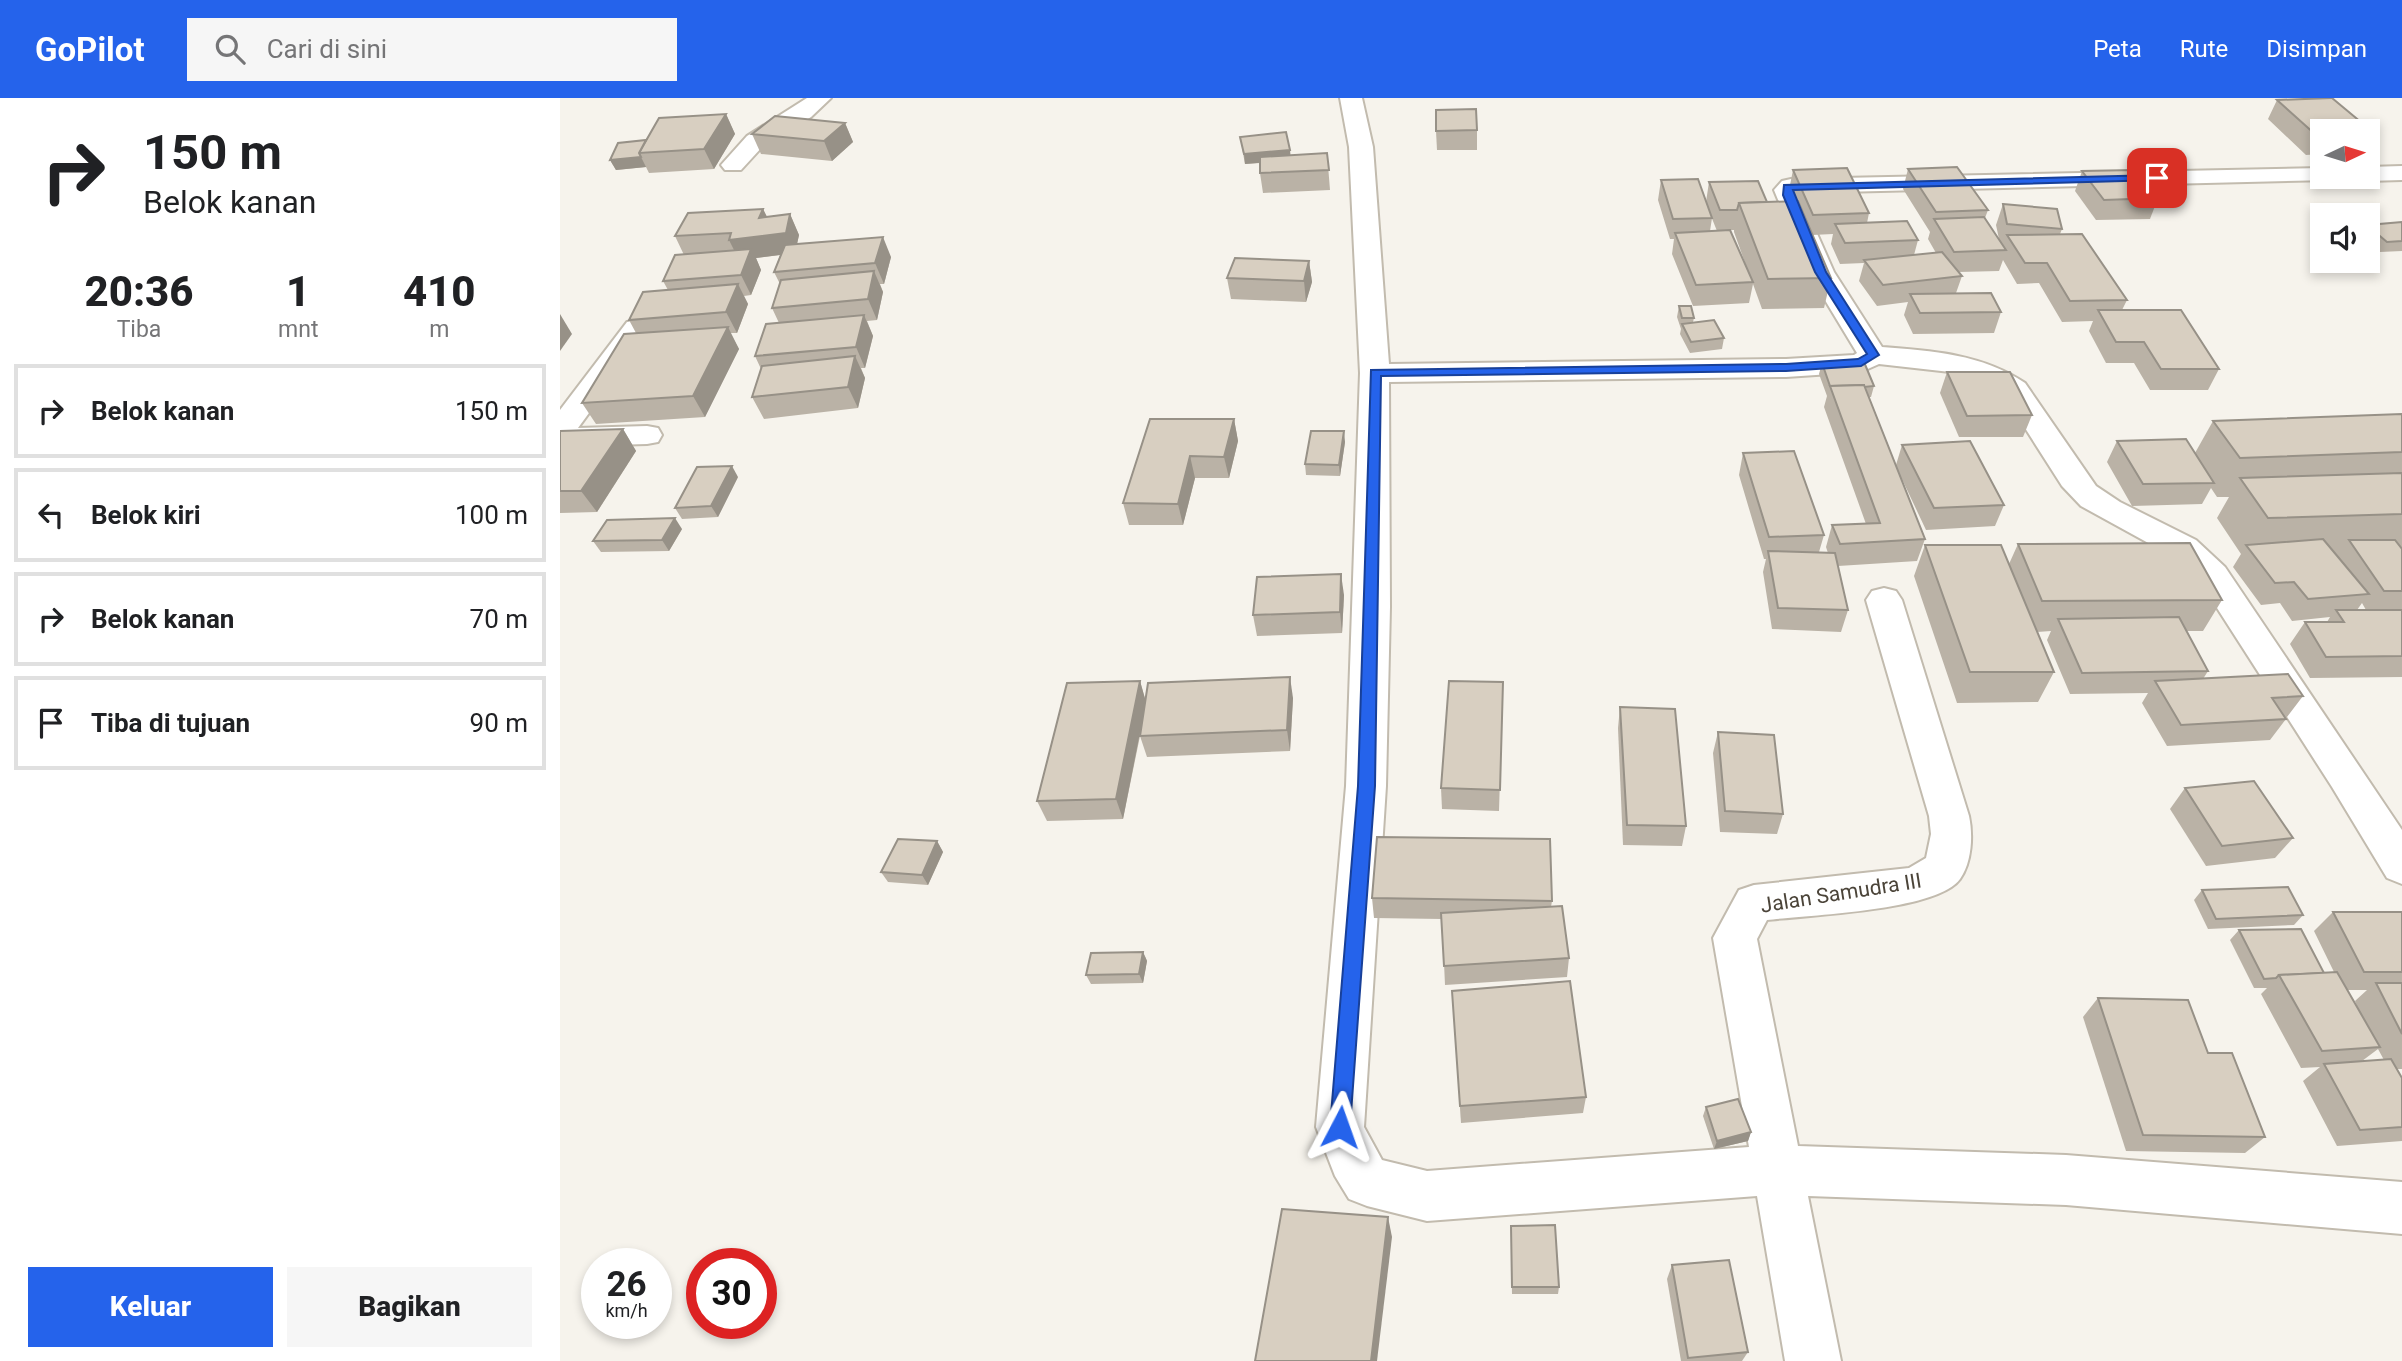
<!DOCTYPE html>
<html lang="id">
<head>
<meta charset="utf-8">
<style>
	body { margin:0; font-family:Roboto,sans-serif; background:#f6f6f6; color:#202124; height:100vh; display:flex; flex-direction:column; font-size:26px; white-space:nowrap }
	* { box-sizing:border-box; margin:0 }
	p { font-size:23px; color:#757577 }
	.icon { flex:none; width:38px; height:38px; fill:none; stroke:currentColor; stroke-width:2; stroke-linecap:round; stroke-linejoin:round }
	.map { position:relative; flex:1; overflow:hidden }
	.side { display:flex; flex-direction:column; background:#fff; width:560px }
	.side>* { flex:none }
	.guide { background:#fff; color:#202124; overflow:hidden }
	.needle { width:46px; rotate:86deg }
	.tools { position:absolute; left:1750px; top:21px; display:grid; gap:14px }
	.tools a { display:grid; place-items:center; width:70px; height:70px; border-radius:0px; background:#fff; box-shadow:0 4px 10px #0003; font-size:35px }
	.speed { position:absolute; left:21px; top:1150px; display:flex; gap:14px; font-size:35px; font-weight:700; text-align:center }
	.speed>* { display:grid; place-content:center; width:91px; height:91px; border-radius:50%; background:#fff; box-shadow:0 4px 10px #0003; line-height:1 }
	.speed small { font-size:18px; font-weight:400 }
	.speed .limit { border:10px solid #d22; background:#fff; color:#111 }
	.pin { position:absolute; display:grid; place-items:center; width:60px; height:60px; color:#fff; margin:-30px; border-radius:14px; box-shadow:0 4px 10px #0006 }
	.me { position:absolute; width:77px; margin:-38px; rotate:4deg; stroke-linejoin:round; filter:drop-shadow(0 0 5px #0008) }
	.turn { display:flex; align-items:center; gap:24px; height:147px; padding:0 28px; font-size:32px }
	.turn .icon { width:91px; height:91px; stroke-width:2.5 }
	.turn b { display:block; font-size:49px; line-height:60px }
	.eta { display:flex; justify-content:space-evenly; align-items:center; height:119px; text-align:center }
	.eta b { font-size:42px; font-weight:800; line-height:49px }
	.button { display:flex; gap:14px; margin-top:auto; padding:14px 28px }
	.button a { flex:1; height:80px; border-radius:0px; background:#2563eb; color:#fff; font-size:28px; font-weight:800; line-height:80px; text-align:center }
	.button a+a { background:#f6f6f6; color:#202124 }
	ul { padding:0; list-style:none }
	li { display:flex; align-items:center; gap:21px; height:94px; margin:0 14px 10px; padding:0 14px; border:4px solid #e0e0e0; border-radius:0px }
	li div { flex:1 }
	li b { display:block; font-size:26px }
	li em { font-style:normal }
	header { display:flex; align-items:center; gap:42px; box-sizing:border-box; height:98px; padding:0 35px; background:#2563eb; color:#fff }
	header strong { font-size:33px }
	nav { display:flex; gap:38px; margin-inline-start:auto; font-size:24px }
	.search { width:490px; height:63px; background:#f6f6f6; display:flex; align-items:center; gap:18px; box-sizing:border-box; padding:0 24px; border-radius:0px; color:#757577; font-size:26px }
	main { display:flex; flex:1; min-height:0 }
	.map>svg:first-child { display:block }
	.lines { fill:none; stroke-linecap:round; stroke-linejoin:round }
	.street-casing { stroke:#c2bbae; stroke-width:4 }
	.street { fill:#fff; fill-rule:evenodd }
	.wall { fill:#bab2a6; fill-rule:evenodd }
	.shaded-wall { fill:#979187 }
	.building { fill:#d8cfc1; stroke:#979187; stroke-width:2 }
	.route { fill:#2563eb; stroke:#184099; stroke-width:2 }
	.labels { text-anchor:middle; stroke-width:6; stroke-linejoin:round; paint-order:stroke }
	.street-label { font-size:21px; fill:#4b4439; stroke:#fff }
</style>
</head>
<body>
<header>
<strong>GoPilot</strong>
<div class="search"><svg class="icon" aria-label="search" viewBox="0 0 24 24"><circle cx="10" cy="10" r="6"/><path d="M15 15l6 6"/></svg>Cari di sini</div>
<nav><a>Peta</a><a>Rute</a><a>Disimpan</a></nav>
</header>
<main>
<section class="side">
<div class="guide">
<div class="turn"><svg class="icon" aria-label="right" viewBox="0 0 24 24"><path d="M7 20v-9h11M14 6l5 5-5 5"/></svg><div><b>150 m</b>Belok kanan</div></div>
</div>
<div class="eta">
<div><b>20:36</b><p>Tiba</p></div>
<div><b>1</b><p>mnt</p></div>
<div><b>410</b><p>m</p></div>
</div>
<ul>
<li><svg class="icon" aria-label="right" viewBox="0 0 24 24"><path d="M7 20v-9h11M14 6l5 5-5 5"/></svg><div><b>Belok kanan</b></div><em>150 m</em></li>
<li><svg class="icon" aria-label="left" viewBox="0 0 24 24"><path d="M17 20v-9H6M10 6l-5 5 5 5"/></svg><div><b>Belok kiri</b></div><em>100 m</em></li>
<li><svg class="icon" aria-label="right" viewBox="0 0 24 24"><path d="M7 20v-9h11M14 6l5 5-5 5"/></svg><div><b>Belok kanan</b></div><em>70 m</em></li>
<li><svg class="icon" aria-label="arrive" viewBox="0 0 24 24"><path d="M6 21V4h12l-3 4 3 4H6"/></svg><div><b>Tiba di tujuan</b></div><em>90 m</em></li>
</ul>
<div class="button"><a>Keluar</a><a>Bagikan</a></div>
</section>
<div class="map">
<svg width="1842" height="1263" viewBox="0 0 1842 1263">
	<rect width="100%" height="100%" fill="#f6f3ec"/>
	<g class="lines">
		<g class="street-casing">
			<g id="street">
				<polygon points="247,0 271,0 251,19 203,48 181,72 165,72 161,67 187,38"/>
				<path d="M780 0H802L813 49 829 266 1226 261 1294 257 1297 255 1248 174 1214 92 1222 83 1231 81 1762 70V79H1773L1770 82 1239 95 1274 174 1322 249C1373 253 1422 256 1465 285L1536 388 1560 404 1636 442 1665 469 1842 732V786L1827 780 1772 689 1641 485 1612 458 1521 408 1502 388 1444 297 1429 287 1399 275 1319 266 1301 274 1226 279 829 284 830 509 826 688 804 1029 822 1062 867 1073 1189 1049 1153 840 1179 792 1194 787 1349 770 1366 760 1371 736 1369 718 1306 502 1312 493 1324 490 1336 493 1342 502 1409 718C1413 737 1412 764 1400 781 1377 813 1248 817 1207 822L1197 841 1238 1048 1506 1057 1842 1084V1136L1506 1107 1248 1098 1281 1263H1225L1197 1098 867 1123 807 1108 789 1101 775 1078 756 1029 786 688 800 275 789 49Z"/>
				<polygon points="1842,68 1842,82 1808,83 1798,79 1808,79 1808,69"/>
				<polygon points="77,222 87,224 91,230 18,330 87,328 98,330 102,337 98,344 87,346 16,348 0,342 0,312 67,224"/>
			</g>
		</g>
		<use href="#street" class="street"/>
	</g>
	<g class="wall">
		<polygon points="1717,2 1814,35 1808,46 1808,33 1762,33 1762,56 1746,57 1708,21"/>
		<polygon points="166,16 175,36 154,71 89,75 86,69 56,72 50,62 86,42"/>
		<polygon points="285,25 293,44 272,63 201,56 192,36"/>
		<polygon points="917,32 917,52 877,52 876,33"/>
		<polygon points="680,39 730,52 730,57 767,55 770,92 703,95 700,75 700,65 685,66"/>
		<path d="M1348 71 1428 112 1425 120 1439 141 1436 127 1443 106 1502 131 1500 136 1567 202 1562 212 1659 271 1648 292H1590L1574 265H1546L1529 233 1533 223 1502 224 1479 185 1457 186 1443 162 1439 173 1398 174 1402 178 1396 195 1441 214 1434 235 1353 236 1344 217 1348 204 1317 208 1299 183 1304 165 1280 166 1271 146 1273 136 1252 137 1271 180 1264 210 1202 211 1193 186 1189 205 1133 208 1112 156 1114 141H1110L1098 102 1101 82 1146 104 1149 84 1207 104 1234 103 1229 92 1233 72 1309 115 1307 125 1358 142 1354 157 1376 155 1368 141 1370 134 1343 91ZM1149 113 1157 133H1150L1152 120ZM1170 132H1174V134L1188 173Z"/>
		<polygon points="1522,73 1598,100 1590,121 1536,122 1515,93"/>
		<polygon points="203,111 207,119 230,116 239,137 237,146 331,159 324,186 320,186 323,194 317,222 307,223 313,238 305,270 301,270 305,280 298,310 204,321 192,299 201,271 195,258 219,225 212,210 220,186 214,174 220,157 196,160 201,172 191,197 184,198 188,206 177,235 170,235 179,251 145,319 36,326 22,305 76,235 69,222 108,192 103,183 124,157 115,138"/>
		<polygon points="1842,124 1842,153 1820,154 1808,143 1808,127"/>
		<polygon points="749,163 752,184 746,204 671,201 667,180"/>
		<polygon points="1119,208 1134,220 1133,224 1164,240 1162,251 1130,255 1120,236 1121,231 1117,219"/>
		<polygon points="1262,265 1314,288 1311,299 1309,299 1336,367 1342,347 1444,407 1435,428 1366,432 1341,379 1365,441 1357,463 1278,468 1288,512 1281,534 1212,531 1203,474 1206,461 1204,461 1179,377 1183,355 1264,437 1259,454 1268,455 1266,449 1272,427 1306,426 1264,309 1267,298 1259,276"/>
		<polygon points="1387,274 1472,317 1463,339 1399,339 1380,295"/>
		<path d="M1842 316V579L1750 580 1730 546 1745 524H1767L1770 519 1732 523 1720 505 1701 507 1673 469 1681 456 1657 420 1669 399H1657L1651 390 1642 406 1572 408 1547 364 1557 343 1635 355 1653 323ZM1802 505 1806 512H1797Z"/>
		<polygon points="674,321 678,343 669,380 635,380 623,427 569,427 563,405"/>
		<polygon points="63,331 76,353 37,414 0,415 0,333"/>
		<polygon points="785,344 780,378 746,377 745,366"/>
		<polygon points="178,379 158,419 122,421 115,410"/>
		<polygon points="122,431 109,453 41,454 33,443"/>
		<polygon points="1458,446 1662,502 1643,533 1626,533 1648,573 1643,581 1743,598 1727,619 1725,619 1726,621 1710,642 1607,648 1582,605 1588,595 1510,596 1487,542 1491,533 1477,534 1494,574 1478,604 1397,605 1354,478 1365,447 1449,466"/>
		<polygon points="784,497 782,535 697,538 693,517"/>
		<polygon points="580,583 585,601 733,600 730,653 587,659 580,638 563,721 487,723 477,703"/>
		<polygon points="943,584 939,713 882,711 881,690"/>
		<polygon points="1060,609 1126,728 1122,748 1063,747 1058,630"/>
		<polygon points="1158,634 1223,716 1217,736 1160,734 1153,655"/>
		<polygon points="1625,690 1733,740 1715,760 1646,768 1610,711"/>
		<polygon points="377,743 383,754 368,787 328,784 321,774"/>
		<polygon points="1642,792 1743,817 1734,827 1648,831 1634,802"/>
		<polygon points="812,800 992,803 991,809 1009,860 1007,879 885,887 882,821 814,820"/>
		<path d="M1773 814H1842V971H1837L1842 980V1043L1777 1048 1743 983 1760 969 1741 970 1701 896 1707 890H1694L1670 842 1679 832 1764 875 1774 874 1754 833ZM1787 892H1807L1795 903 1799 913ZM1818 951 1824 962 1802 963Z"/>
		<polygon points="583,854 587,863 583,885 531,886 526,877"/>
		<polygon points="892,893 1026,999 1023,1015 901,1025"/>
		<polygon points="1538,900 1648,955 1705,1039 1685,1055 1566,1053 1523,919"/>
		<polygon points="1146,1009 1191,1034 1188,1043 1154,1051 1143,1018"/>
		<polygon points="951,1135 999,1189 998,1196 952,1196"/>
		<polygon points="1112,1167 1188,1254 1182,1263 1121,1263 1107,1181"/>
	</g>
	<g class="shaded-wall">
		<polygon points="166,16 175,36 154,71 144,51"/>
		<polygon points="285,25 293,44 272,63 264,43"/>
		<polygon points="730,52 731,62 685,66 684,56"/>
		<polygon points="81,59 86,69 56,72 50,62"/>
		<polygon points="203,111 213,131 230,116 239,137 235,155 196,160 201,172 191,197 181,177 179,162 169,142 199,120"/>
		<polygon points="323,139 331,159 324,186 315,165"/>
		<polygon points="749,163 752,184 746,204 744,183"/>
		<polygon points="314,173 323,194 317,222 308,201"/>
		<polygon points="178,186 188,206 177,235 166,214"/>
		<polygon points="0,216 12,236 0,253"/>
		<polygon points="304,217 313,238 305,270 296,249"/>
		<polygon points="168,229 179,251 145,319 133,298"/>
		<polygon points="295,258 305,280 298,310 288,289"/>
		<polygon points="674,321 678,343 669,380 664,359"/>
		<polygon points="63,331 76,353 37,414 21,393"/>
		<polygon points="784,333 785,344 780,378 779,367"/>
		<polygon points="630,358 635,380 623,427 618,406"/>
		<polygon points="172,368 178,379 158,419 151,408"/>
		<polygon points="115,420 122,431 109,453 102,442"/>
		<polygon points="781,476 784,497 782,535 780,514"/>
		<polygon points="730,579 733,600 730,653 727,632"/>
		<polygon points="580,583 586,604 563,721 556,701"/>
		<polygon points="377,743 383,754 368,787 362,777"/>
		<polygon points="583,854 587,863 583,885 579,876"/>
		<polygon points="1191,1034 1188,1043 1154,1051 1157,1043"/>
		<polygon points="828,1119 832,1139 817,1263 811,1263"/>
	</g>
	<g class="building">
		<polygon points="1771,0 1772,0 1814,35 1808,35 1808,33 1762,33 1762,37 1756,37 1717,2"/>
		<polygon points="916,11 917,32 876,33 876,12"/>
		<polygon points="166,16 144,51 79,55 99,20"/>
		<polygon points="215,18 285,25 264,43 192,36"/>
		<polygon points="726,34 730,52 684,56 680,39"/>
		<polygon points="86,42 79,55 81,59 50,62 58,45"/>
		<polygon points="767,55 769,72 700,75 700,59"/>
		<polygon points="1397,69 1428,112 1376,114 1348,71"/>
		<polygon points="1287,70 1309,115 1253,117 1233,72"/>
		<polygon points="1575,72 1598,100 1544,102 1522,73"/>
		<polygon points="1138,81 1152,120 1113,121 1101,82"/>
		<polygon points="1198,83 1207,104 1179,105 1177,112 1160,112 1149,84"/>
		<polygon points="1238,103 1271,180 1208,181 1179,105"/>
		<polygon points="1443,106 1497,111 1502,131 1447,126"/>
		<polygon points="203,111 199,120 230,116 226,135 169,142 171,135 115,138 128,115"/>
		<polygon points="1424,119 1446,152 1394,154 1374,121"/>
		<polygon points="1347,123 1358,142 1285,145 1275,126"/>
		<polygon points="1842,124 1842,143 1827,144 1808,128 1808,127"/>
		<polygon points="1170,132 1193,184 1136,187 1115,135"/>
		<polygon points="1522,136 1567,202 1510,203 1487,165 1465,165 1447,137"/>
		<polygon points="323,139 315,165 214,174 225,147"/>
		<polygon points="191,151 181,177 103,183 115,157"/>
		<polygon points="1382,154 1402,178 1323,187 1304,162"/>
		<polygon points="675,160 749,163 744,183 667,180"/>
		<polygon points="314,173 308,201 212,210 221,182"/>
		<polygon points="178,186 166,214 69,222 83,194"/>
		<polygon points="1431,195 1441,214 1360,215 1350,196"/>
		<polygon points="1119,208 1131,208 1134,220 1122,220"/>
		<polygon points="1538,212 1621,212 1659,271 1601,271 1584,244 1556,244"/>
		<polygon points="304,217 296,249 195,258 206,226"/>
		<polygon points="1154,222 1164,240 1131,244 1122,226"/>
		<polygon points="168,229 133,298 22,305 64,236"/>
		<polygon points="295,258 288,289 192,299 202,268"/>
		<polygon points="1304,264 1314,288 1304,289 1304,287 1270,288 1262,265"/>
		<polygon points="1387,274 1450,274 1472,317 1407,318"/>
		<polygon points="1304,287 1365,441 1280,446 1272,427 1320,425 1270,288"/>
		<polygon points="1842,316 1842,354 1680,360 1653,323"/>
		<polygon points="590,321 674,321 664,359 630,358 618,406 563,405"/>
		<polygon points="63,331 21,393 0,393 0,333"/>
		<polygon points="751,333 784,333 779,367 745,366"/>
		<polygon points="1626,341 1654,385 1583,386 1557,343"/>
		<polygon points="1410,343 1444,407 1374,410 1342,347"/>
		<polygon points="1234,353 1264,437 1209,439 1183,355"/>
		<polygon points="172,368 151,408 115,410 137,369"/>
		<polygon points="1842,375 1842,416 1708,420 1680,380"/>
		<polygon points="115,420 102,442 33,443 47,422"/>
		<polygon points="1763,441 1809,496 1748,501 1734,484 1715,485 1686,447"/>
		<polygon points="1789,442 1835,442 1842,451 1842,493 1824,493"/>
		<polygon points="1630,445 1662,502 1482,503 1458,446"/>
		<polygon points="1365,447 1441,447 1494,574 1410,574"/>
		<polygon points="1208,453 1275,455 1288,512 1218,510"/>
		<polygon points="781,476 780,514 693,517 697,479"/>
		<polygon points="1776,512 1842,512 1842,558 1766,559 1745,524 1784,524"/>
		<polygon points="1619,519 1648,573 1522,575 1498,521"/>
		<polygon points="1728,576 1743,598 1712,600 1726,621 1621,627 1595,583"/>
		<polygon points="730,579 727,632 580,638 588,585"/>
		<polygon points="580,583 556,701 477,703 507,585"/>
		<polygon points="889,583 943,584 940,692 881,690"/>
		<polygon points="1060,609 1115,611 1126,728 1067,727"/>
		<polygon points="1158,634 1214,637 1223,716 1165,713"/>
		<polygon points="1694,683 1733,740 1662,748 1625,690"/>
		<polygon points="817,739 990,741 992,803 812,800"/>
		<polygon points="338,741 377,743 362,777 321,774"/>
		<polygon points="1728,789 1743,817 1656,821 1642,792"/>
		<polygon points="1002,808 1009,860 884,868 881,815"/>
		<polygon points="1773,814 1842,814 1842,874 1804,874"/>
		<polygon points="1741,831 1764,875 1719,877 1716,880 1704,881 1679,832"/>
		<polygon points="583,854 579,876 526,877 531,855"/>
		<polygon points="1777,874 1820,949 1762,953 1719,877"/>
		<polygon points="1010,883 1026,999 900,1008 892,893"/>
		<polygon points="1816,885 1842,885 1842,936"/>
		<polygon points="1538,900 1628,902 1648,955 1672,955 1705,1039 1583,1037"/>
		<polygon points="1831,961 1842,980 1842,1029 1800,1032 1764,966"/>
		<polygon points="1178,1001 1191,1034 1157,1043 1146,1009"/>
		<polygon points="722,1111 828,1119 811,1263 695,1263"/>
		<polygon points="995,1127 999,1189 952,1189 951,1128"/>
		<polygon points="1169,1162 1188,1254 1128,1260 1112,1167"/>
	</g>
	<polygon class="route" points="1597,77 1600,78 1600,82 1233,92 1266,174 1319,257 1301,268 1226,273 821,278 815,688 790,1029 787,1036 780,1039 773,1036 770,1029 798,688 811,272 1226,266 1298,261 1307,256 1255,174 1223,97 1224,87"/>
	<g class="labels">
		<g class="street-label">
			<text transform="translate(1281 795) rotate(-9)" y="7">Jalan Samudra III</text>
		</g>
	</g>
</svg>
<div class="tools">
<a><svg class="needle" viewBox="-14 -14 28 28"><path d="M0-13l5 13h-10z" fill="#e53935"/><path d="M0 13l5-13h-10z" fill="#757577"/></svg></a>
<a><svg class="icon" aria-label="sound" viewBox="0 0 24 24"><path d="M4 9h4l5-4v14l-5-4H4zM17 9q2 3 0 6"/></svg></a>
</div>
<div class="speed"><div>26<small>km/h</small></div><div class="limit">30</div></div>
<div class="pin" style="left:1597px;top:80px;background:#d93025"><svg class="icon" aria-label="arrive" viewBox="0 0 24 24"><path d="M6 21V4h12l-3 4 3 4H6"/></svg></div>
<svg class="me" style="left:780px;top:1029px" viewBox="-20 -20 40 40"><path d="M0-17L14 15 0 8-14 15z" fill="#2563eb" stroke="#fff" stroke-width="4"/></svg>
</div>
</main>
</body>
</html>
